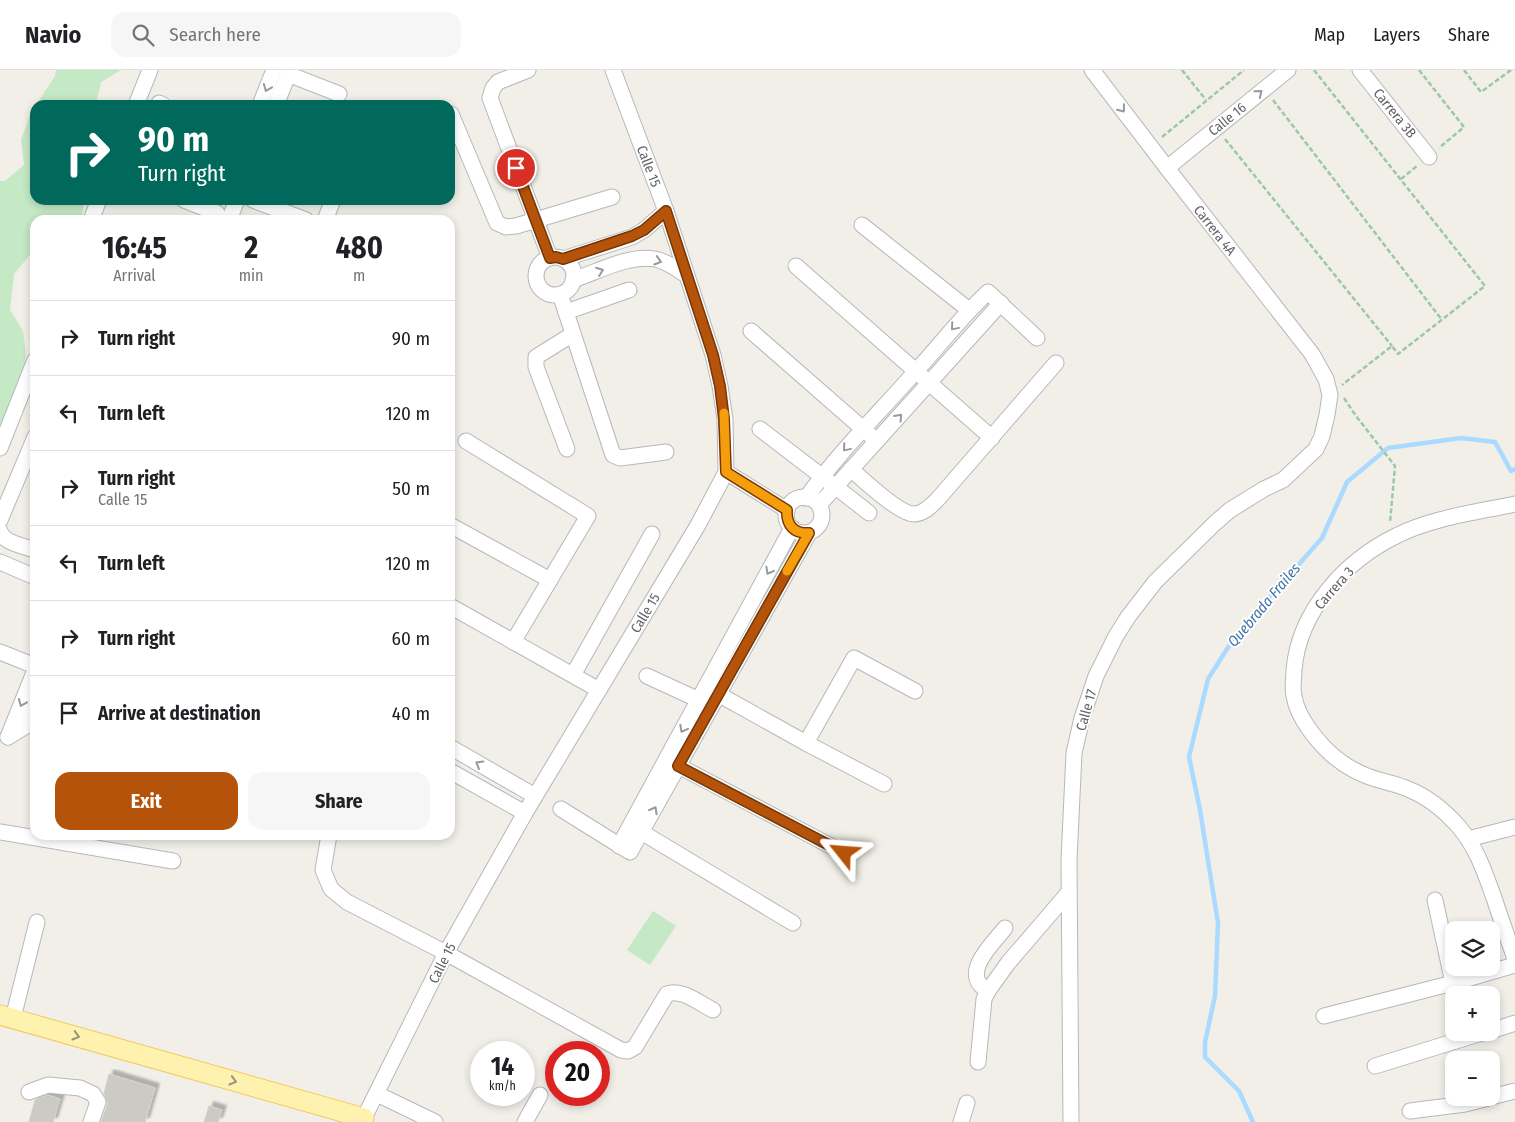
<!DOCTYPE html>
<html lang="en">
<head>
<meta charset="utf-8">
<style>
	body { margin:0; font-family:"Fira Sans Condensed",sans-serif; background:#f6f6f6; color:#202124; height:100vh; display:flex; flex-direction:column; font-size:19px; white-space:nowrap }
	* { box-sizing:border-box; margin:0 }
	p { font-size:16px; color:#757577 }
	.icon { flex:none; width:28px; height:28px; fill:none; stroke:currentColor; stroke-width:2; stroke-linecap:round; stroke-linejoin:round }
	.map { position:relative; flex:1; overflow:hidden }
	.side { position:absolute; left:30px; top:145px; width:425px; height:625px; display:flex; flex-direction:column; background:#fff; border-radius:15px; box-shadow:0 2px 8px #0003 }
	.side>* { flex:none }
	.banner { position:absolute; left:30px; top:30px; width:425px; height:105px; border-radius:15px; box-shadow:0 2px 8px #0003; background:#00695c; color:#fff; overflow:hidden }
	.buttons { position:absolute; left:1445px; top:851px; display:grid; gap:10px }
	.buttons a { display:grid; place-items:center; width:55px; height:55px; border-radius:10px; background:#fff; box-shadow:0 2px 8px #0003; font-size:25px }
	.speed { position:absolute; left:470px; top:971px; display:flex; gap:10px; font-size:25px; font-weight:700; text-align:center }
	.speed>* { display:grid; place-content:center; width:65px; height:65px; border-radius:50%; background:#fff; box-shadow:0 2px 8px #0003; line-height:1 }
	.speed small { font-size:12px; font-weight:400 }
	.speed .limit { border:8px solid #d22; background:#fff; color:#111 }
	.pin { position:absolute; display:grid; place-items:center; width:42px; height:42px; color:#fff; margin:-21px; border:2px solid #fff; border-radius:50%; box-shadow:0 1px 5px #0007 }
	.me { position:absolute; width:55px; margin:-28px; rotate:298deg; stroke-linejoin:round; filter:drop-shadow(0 0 4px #0008) }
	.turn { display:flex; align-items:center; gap:18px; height:105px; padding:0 25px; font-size:22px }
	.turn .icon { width:65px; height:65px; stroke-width:2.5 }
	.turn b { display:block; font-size:35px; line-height:42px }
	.eta { display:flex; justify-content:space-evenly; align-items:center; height:85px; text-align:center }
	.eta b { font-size:30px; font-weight:700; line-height:35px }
	.action { display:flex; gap:10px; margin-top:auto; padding:10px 25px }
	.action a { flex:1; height:58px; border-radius:15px; background:#b45309; color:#fff; font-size:20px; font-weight:700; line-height:58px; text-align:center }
	.action a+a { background:#f6f6f6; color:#202124 }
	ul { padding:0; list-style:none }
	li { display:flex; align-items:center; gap:15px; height:75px; padding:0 25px; border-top:1px solid #e0e0e0 }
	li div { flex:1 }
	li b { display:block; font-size:19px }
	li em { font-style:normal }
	header { display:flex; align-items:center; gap:30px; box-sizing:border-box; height:70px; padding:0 25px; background:#fff; border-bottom:1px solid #e0e0e0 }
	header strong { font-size:24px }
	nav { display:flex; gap:28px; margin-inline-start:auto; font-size:18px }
	.search { width:350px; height:45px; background:#f6f6f6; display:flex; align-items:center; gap:12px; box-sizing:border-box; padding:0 18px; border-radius:15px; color:#757577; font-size:19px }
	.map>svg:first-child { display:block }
	.green { fill:#c5e8c5 }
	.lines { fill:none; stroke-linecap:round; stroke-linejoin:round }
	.stream { stroke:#aadaff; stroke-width:4.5 }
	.building { fill:#cccac5; stroke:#d6d1c6; filter:url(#shadow) }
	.minor-casing { stroke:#b5b8bc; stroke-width:17 }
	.major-casing { stroke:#f2c960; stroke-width:21 }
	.path { stroke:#9cc7a9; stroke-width:2.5; stroke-dasharray:5 2.5; stroke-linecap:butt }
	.minor { stroke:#fff; stroke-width:15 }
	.major { stroke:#fff2af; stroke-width:19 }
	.oneway { stroke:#979a9d }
	.oneway2 { stroke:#979581 }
	.route-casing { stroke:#753606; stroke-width:12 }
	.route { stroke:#b45309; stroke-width:9 }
	.slow { stroke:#f59e0b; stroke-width:9 }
	.labels { text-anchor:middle; stroke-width:4; stroke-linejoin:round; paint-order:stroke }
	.street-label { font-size:14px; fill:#5f6368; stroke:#fff }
	.water-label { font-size:15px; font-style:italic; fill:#4174aa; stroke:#fff }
</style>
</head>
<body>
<header>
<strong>Navio</strong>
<div class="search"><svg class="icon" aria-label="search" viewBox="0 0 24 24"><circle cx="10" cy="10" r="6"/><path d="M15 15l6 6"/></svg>Search here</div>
<nav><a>Map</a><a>Layers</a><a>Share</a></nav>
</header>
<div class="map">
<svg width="1515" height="1052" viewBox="0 0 1515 1052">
	<defs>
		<filter id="shadow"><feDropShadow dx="4.5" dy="-4.5" stdDeviation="1" flood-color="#0004"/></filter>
	</defs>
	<rect width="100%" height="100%" fill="#f1efe8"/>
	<g class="green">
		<polygon points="56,0 121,0 101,12 96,35 36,35 55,6"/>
		<polygon points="35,37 35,130 84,130 82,147 77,150 35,150 35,179 14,204 10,240 23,261 26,285 23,305 0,360 0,111 5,111 24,95 21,70 30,45"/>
		<polygon points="653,841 676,856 650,895 627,880"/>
	</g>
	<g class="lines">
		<polyline class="stream" points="1253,1052 1239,1021 1205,987 1205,972 1215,926 1218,853 1200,740 1189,687 1208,609 1234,568 1322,468 1347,412 1388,378 1461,368 1495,372 1511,401 1515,399"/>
	</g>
	<g class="building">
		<polygon points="109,1004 155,1018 145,1052 101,1052 107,1035 107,1031 104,1023"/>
		<polygon points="47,1025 60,1029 53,1052 29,1052 35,1030"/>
		<polygon points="209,1036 222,1040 218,1052 204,1052"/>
	</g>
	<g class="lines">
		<g class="minor-casing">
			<g id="minor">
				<polyline points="528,0 498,12 493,18 490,28 550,188"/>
				<polyline points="1360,0 1429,87"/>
				<polyline points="288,4 339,24"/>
				<polyline points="159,33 163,35"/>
				<polyline points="136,35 150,0"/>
				<polyline points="260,35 274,0"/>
				<polyline points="276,35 290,0"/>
				<polyline points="451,44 497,153 506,157 516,156 612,127"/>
				<polyline points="1167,98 1288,0"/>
				<polyline points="184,130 217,143"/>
				<polyline points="253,130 306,150"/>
				<polyline points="91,150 99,130"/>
				<polyline points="229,150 237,130"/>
				<polyline points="325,150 333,130"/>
				<polyline points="862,155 969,240"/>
				<circle cx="555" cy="206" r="19"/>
				<polyline points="563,189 632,167 644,160 666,141"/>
				<polyline points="796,196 992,368"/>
				<path d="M573 210C597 202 630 184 655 189 666 191 677 199 686 205"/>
				<polyline points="560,224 613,385 620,388 666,382"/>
				<polyline points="566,242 629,220"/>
				<polyline points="751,261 870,365"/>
				<path d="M760 359C796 387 833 414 869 443"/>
				<polyline points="466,371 588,446 513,572"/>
				<polyline points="0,378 35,290"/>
				<polyline points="567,379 536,297 536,287 573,264"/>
				<path d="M851 399C863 410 900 444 914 444 923 444 931 436 937 430L1056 293"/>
				<polyline points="726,402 787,440"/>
				<circle cx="804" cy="445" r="18"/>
				<path d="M806 428C839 382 879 343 916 301 940 275 961 247 988 222L1037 268"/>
				<path d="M1515 434C1478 442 1431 448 1398 465 1346 490 1299 540 1294 600 1294 608 1292 618 1294 626 1297 646 1315 669 1330 683 1344 696 1361 705 1379 710 1389 713 1399 715 1408 719 1428 727 1445 741 1459 757 1477 778 1485 803 1494 828 1501 849 1508 869 1515 889"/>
				<polyline points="819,435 1001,233"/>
				<polyline points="0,450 35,367"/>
				<polyline points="450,455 550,510"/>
				<path d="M0 461C3 473 24 476 35 480"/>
				<polyline points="0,492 35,507"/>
				<polyline points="450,536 599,620"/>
				<polyline points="0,582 35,596"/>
				<polyline points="573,605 652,464"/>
				<polyline points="647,606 699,630"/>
				<polyline points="709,619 806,673 884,714"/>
				<polyline points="8,667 35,600"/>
				<polyline points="8,667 26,656 35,633"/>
				<polyline points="806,673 854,588 915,621"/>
				<polyline points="450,677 535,726"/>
				<polyline points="671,692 844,783"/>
				<polyline points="450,701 525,743"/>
				<polyline points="561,739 630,782 809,463"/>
				<polyline points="633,757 793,853"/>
				<polyline points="0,762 173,791"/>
				<path d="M329 765 323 800 331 819 347 832 446 883 621 980 628 981 635 977 667 924C681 918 699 933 713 940"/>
				<polyline points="1468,769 1515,757"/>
				<polyline points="619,776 792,458"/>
				<polyline points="1435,830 1453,913"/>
				<path d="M988 921C959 904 992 875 1005 858"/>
				<polyline points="1324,946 1453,913 1515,895"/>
				<polyline points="13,948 37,852"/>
				<polyline points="1491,961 1515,953"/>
				<polyline points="978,992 984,929 988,921 1008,893 1069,822"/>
				<polyline points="1375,996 1485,962"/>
				<polyline points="29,1022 48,1015 80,1018 93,1024 98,1032 91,1052"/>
				<polyline points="377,1024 435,1052"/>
				<polyline points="1491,1027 1515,1021"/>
				<polyline points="1410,1041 1465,1034 1489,1028"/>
				<polyline points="364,1048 446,883 525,743 698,455 726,402 725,349 720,316 713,285 666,141 613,0"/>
				<polyline points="525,1052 540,1025"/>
				<polyline points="961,1052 967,1033"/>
				<polyline points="1071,1052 1069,790 1074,683 1082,648 1096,606 1116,566 1128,547 1155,512 1215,453 1230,440 1264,419 1283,410 1316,379 1322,366 1327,345 1330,325 1326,309 1312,284 1167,98 1092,0"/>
			</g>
		</g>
		<g class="major-casing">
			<polyline id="major" points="0,945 364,1048 363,1052"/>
		</g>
		<g class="path">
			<polyline points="1182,0 1206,30"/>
			<polyline points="1314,0 1485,216 1398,284 1392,276 1342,315"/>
			<polyline points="1419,0 1464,57 1439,78"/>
			<polyline points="1464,0 1481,22 1511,0"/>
			<polyline points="1273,30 1442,250"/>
			<polyline points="1162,67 1244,0"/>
			<polyline points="1225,69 1392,276"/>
			<polyline points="1401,109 1417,96"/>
			<polyline points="1344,328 1356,346 1395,396 1390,453"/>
		</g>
		<use href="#minor" class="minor"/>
		<use href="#major" class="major"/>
	</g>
	<defs><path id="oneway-chevron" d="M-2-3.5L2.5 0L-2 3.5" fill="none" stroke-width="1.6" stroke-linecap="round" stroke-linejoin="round" transform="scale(1.25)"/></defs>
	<g class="oneway">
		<use href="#oneway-chevron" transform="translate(267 18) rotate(112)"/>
		<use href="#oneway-chevron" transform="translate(1259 23) rotate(-39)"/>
		<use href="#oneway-chevron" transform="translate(1122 39) rotate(52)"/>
		<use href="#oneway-chevron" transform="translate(658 191) rotate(17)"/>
		<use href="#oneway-chevron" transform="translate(600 201) rotate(-20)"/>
		<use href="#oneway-chevron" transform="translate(954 257) rotate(130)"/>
		<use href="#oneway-chevron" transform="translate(899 347) rotate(-48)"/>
		<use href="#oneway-chevron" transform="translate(846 378) rotate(130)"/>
		<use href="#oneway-chevron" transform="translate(769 501) rotate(119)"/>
		<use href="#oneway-chevron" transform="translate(22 633) rotate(112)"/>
		<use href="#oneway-chevron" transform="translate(683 659) rotate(118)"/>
		<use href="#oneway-chevron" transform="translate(479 694) rotate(-150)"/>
		<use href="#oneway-chevron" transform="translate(654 740) rotate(-61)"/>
	</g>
	<g class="oneway2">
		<use href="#oneway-chevron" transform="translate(76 966) rotate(16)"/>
		<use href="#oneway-chevron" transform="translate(233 1011) rotate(16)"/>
	</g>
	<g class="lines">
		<g class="route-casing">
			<path id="route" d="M516 98 550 188 556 187 563 189 632 166 644 160 666 141 713 285 720 316 724 349 726 402 787 440C786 455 794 464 809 463L678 696 844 783"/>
		</g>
		<use href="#route" class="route"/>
		<path class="slow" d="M724 343 726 402 787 440C786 455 794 464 809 463L787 501"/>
	</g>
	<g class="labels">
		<g class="street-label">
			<text transform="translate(1395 43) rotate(51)" y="5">Carrera 3B</text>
			<text transform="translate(1227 49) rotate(-39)" y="5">Calle 16</text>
			<text transform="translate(649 96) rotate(69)" y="5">Calle 15</text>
			<text transform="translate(1215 160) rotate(52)" y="5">Carrera 4A</text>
			<text transform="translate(1334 518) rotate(-49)" y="5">Carrera 3</text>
			<text transform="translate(645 543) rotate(-59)" y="5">Calle 15</text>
			<text transform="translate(1086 640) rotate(-74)" y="5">Calle 17</text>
			<text transform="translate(442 893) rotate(-63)" y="5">Calle 15</text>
		</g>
		<g class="water-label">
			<text transform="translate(1264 535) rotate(-50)" y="5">Quebrada Frailes</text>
		</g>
	</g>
</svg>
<div class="buttons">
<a><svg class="icon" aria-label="layers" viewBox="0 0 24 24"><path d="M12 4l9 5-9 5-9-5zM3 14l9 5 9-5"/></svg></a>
<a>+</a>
<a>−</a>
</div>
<div class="speed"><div>14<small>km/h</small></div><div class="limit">20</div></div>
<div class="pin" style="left:516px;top:98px;background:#d93025"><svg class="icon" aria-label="arrive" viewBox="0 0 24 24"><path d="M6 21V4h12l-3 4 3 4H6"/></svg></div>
<svg class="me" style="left:844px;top:783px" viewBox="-20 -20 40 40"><path d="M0-17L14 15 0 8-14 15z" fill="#b45309" stroke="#fff" stroke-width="4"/></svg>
<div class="banner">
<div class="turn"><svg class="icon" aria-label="right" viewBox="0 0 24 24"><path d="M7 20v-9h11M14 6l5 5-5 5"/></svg><div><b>90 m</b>Turn right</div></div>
</div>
<section class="side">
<div class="eta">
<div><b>16:45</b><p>Arrival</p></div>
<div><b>2</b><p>min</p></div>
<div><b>480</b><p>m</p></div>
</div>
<ul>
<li><svg class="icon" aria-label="right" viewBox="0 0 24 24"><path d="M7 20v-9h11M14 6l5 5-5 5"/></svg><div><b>Turn right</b></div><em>90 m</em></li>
<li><svg class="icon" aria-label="left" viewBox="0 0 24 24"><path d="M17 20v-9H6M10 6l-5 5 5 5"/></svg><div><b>Turn left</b></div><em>120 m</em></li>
<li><svg class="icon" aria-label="right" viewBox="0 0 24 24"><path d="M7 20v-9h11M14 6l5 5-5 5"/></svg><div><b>Turn right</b><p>Calle 15</p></div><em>50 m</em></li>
<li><svg class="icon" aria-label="left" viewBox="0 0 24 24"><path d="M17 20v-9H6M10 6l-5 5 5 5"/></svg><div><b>Turn left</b></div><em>120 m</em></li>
<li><svg class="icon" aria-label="right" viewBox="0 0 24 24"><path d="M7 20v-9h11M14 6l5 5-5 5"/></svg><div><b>Turn right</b></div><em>60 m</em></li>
<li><svg class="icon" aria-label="arrive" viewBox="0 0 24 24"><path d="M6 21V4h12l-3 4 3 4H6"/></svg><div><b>Arrive at destination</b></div><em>40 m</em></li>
</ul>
<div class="action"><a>Exit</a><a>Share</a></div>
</section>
</div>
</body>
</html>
